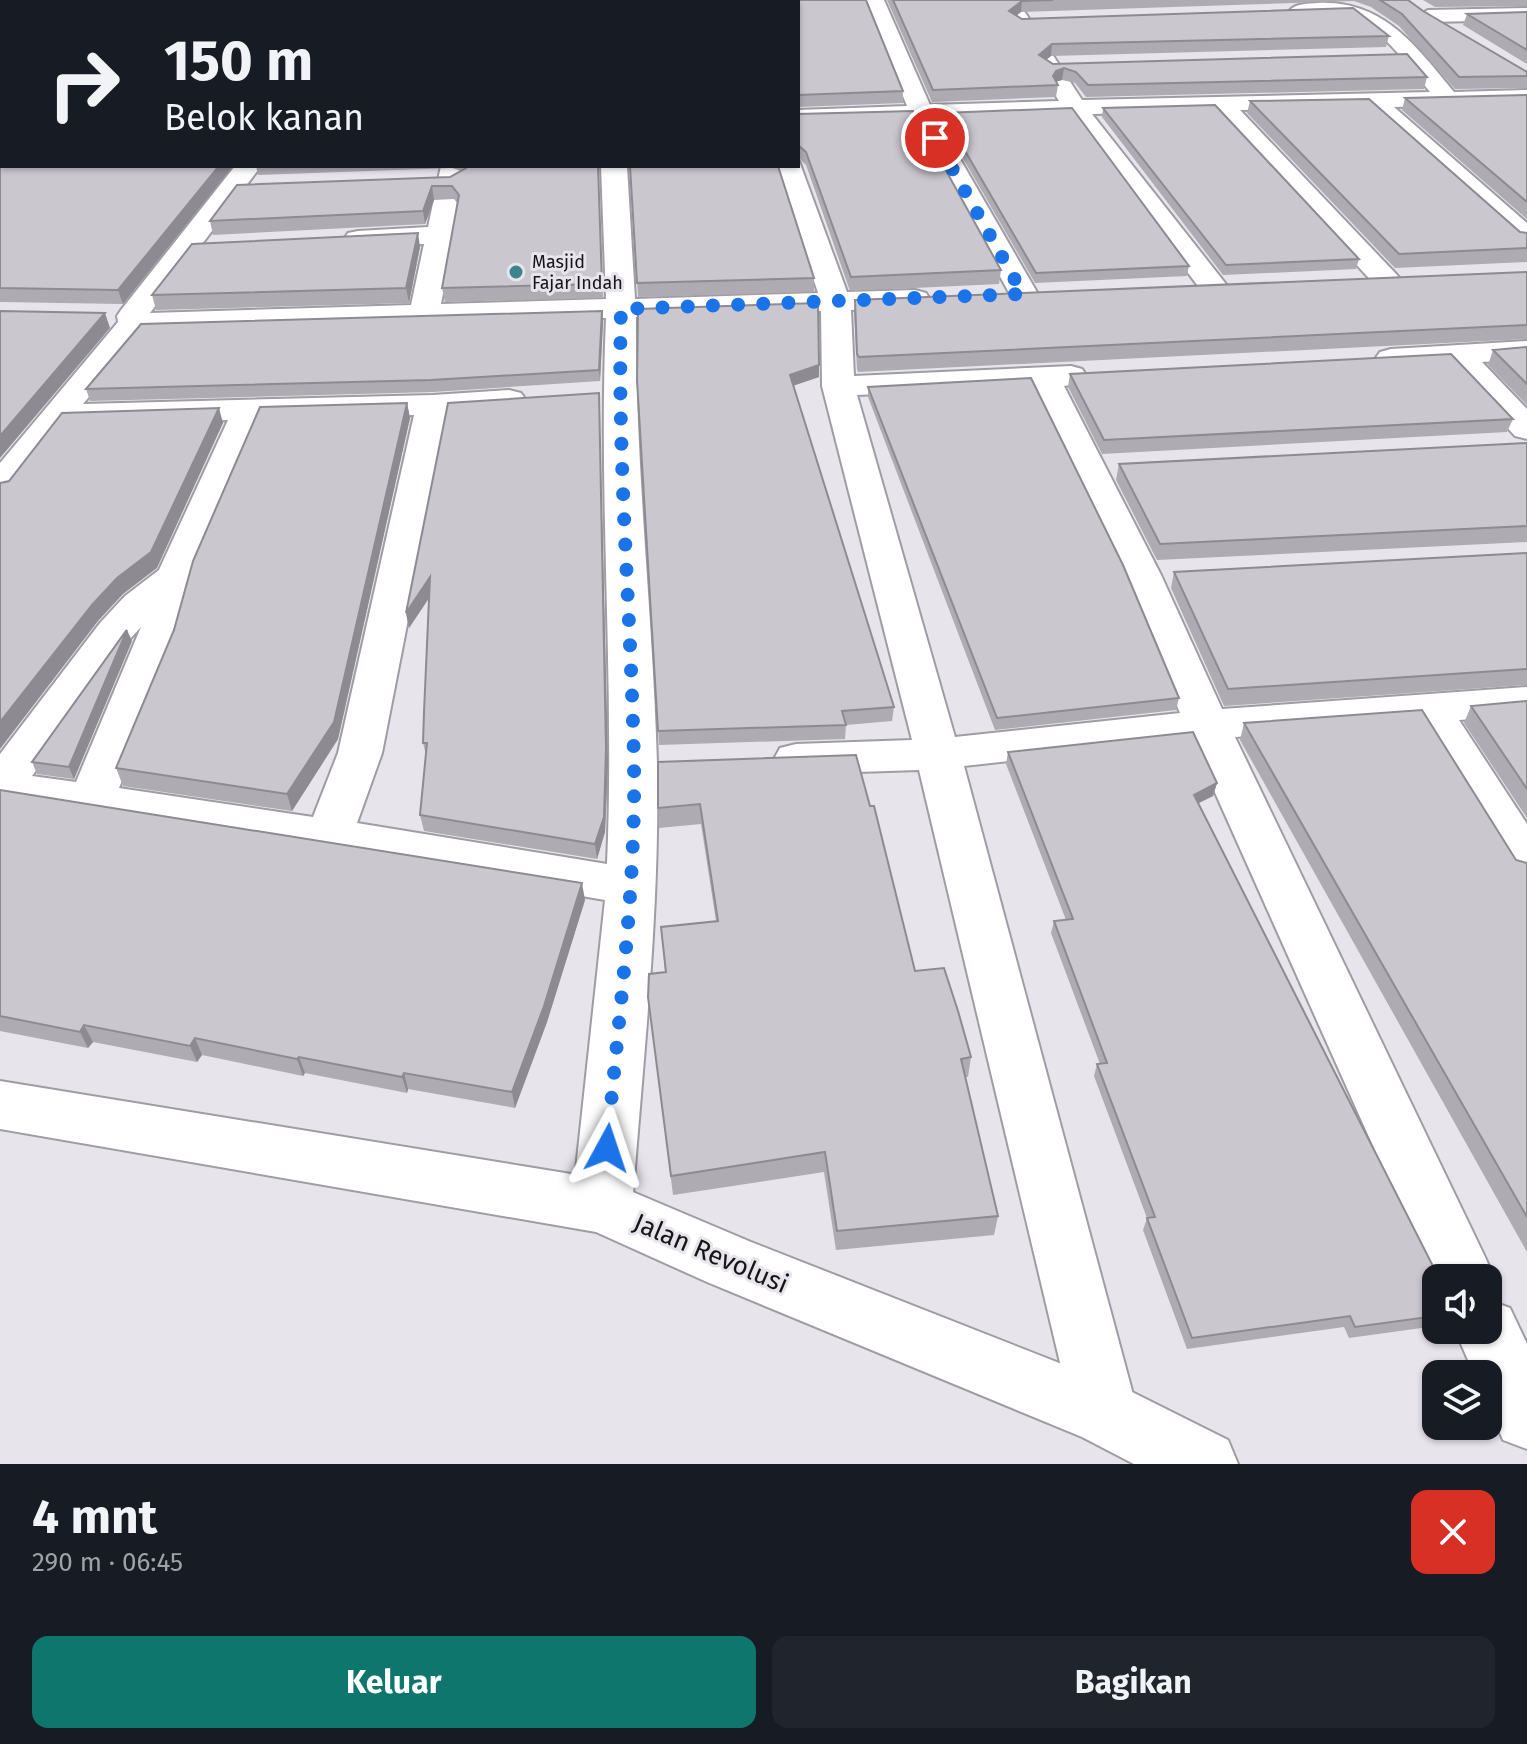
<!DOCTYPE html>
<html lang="id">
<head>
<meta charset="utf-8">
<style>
	body { margin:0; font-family:"Fira Sans",sans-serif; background:#20242c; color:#f1f3f6; height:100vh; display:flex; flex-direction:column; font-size:30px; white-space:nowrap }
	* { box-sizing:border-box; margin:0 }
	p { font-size:26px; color:#9ea1a6 }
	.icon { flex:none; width:44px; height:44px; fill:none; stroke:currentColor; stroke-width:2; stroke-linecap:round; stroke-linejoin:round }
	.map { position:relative; height:1464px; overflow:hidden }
	.sheet { display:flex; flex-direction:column; background:#171b24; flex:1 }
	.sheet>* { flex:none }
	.top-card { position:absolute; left:0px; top:0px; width:800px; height:168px; box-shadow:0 2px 6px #0004; background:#171b24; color:#f1f3f6; overflow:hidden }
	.controls { position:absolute; left:1422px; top:1264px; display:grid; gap:16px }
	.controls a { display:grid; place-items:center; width:80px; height:80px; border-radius:16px; background:#171b24; box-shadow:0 2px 6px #0004; font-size:40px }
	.pin { position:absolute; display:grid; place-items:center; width:68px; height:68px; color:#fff; margin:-34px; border:4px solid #fff; border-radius:50%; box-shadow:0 2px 8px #0007 }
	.me { position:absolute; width:88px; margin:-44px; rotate:5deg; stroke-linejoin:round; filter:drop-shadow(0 0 6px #0008) }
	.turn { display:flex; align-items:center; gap:28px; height:168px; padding:0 32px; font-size:36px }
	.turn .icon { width:104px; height:104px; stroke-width:2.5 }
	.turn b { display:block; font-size:56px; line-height:68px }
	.round { display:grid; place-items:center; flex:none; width:84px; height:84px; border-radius:16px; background:#20242c }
	.overview { display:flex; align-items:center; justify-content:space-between; height:136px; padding:0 32px }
	h1 { font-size:48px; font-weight:700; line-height:60px }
	.primary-button { display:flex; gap:16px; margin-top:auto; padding:16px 32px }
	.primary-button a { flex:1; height:92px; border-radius:16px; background:#0f766e; color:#fff; font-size:32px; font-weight:700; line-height:92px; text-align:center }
	.primary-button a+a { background:#20242c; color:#f1f3f6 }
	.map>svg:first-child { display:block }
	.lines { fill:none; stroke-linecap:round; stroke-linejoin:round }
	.minor-casing { stroke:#9f9ca3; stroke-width:4 }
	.tertiary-casing { stroke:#9f9ca3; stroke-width:4 }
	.minor { fill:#fff; fill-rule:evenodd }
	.tertiary { fill:#fff; fill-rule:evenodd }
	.wall { fill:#aeabb2 }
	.shaded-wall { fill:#8d8b91 }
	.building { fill:#cac7cf; stroke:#8d8b91; stroke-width:2 }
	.route { stroke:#1a73e8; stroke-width:14; stroke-dasharray:0 25.2 }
	.poi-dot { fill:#3d848d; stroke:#e7e4ec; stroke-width:3 }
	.labels { text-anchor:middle; stroke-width:6; stroke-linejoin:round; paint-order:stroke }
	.far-poi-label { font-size:18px; fill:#151417; stroke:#e7e4ec; text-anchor:start }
	.near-street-label { font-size:26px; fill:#151417; stroke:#e7e4ec }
</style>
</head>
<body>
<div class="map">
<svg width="1527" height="1464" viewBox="0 0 1527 1464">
	<rect width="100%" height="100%" fill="#e7e4ec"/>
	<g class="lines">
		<g class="minor-casing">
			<g id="minor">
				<path d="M864 0H884L930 105 1059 101 997 0H1017L1082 100 1430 92C1412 70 1378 23 1349 16 1331 11 1301 25 1289 11 1296 3 1307 4 1318 3 1383 0 1416 46 1454 92L1527 90V104L1394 107 1527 223V245L1517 243 1367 108 1240 110 1397 275 1402 281 1397 287 1387 290 1377 287 1215 111 1092 114 1229 288 1224 294 1214 297 1204 294 1068 114 937 119 1038 294 1033 300 1023 303 1013 300 914 120 798 124V110L907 106Z"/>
				<polygon points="1527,8 1527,20 1428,22 1418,16 1428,10"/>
				<path d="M799 161 847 292 915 290 926 293 930 299 926 305 851 310 854 376 1071 366 1082 369 1087 376 1082 383 1064 386 1161 575 1222 709 1527 687V715L1459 720 1527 824V880L1510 875 1417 724 1235 737 1485 1257 1494 1278 1488 1292V1278H1436V1287L1192 741 964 766 1138 1413 1128 1436 1105 1446 1082 1436 1072 1413 919 770 796 774 780 770 774 759 780 748 796 744 912 740 822 386 821 311 636 317C635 466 653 615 657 764 660 912 643 1059 632 1206L623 1225 602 1233 581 1225 572 1206 605 900 329 853 0 803V754L100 623 125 596 159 570 228 420 66 425 13 495 0 498V463L118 322 117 316 121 310 235 166H261L150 313 411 305 424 244 358 247 348 245 344 239 348 233 358 231 428 227 441 166H467L441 304 606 299 601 166H627L635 299 818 293 777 166H798ZM606 318C598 500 615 682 607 864L357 823 382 753 448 414 521 407 526 400 521 393 509 390 433 395 83 404 143 332ZM1032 387 1123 575 1180 713 955 737 857 395ZM414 415 338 753 313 817 119 788 177 646 195 576 262 420ZM141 627 76 782 32 776 128 641Z"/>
				<polygon points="1527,341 1527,359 1482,362 1527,409 1527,439 1515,436 1449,365 1391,369 1380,366 1375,359 1380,352 1391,349"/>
				<polygon points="1488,1300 1510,1308 1527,1344 1527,1449 1503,1440 1488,1405 1488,1374 1474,1374 1455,1330 1488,1330"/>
			</g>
		</g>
		<g class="tertiary-casing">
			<polygon id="tertiary" points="0,1081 602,1179 751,1242 1128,1390 1228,1440 1238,1464 1134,1464 1082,1437 707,1282 596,1232 0,1129"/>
		</g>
		<use href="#minor" class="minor"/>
		<use href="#tertiary" class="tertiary"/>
	</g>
	<g class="wall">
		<polygon points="0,0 866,0 903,91 903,103 798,107 798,2 2,2 2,166 233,166 123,304 0,302"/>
		<polygon points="887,0 1408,0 1423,11 1527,72 1527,88 1455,89 1399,26 1371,7 1354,1 1021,12 1017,15 1022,19 1389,36 1386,47 1051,56 1046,60 1053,64 1427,77 1424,89 1086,97 1075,83 1062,80 1056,82 1058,85 1056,97 932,102"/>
		<polygon points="1423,0 1527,0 1527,6 1435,7"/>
		<polygon points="1527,12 1527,64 1463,25 1467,14"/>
		<polygon points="1527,95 1527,219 1402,110 1405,98"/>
		<polygon points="1250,101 1520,232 1527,233 1527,262 1395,268 1247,113"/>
		<polygon points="1103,108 1359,259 1356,269 1223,275 1102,117"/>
		<polygon points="943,113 1189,266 1187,276 1035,283 942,122"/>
		<polygon points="798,114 1001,270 999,284 850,291 806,165 798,157"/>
		<polygon points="256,166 598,166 603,298 445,302 442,288 458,204 454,199 434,200 425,224 213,235 210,221 450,177 461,171 452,168 258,175"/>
		<polygon points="630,166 814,278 814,292 638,297"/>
		<polygon points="420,247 409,303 156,310 152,295"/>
		<polygon points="1527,272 1527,339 858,372 857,369 854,314 855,300"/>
		<polygon points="602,311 603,322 600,381 433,392 90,401 86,389"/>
		<polygon points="1527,347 1527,405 1488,365 1493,350"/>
		<polygon points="819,365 819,377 793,386 894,707 892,721 846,725 845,739 659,745 637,380"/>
		<polygon points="1070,374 1513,419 1507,432 1102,454 1068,387"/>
		<polygon points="868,387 1179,698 1176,710 995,730 868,397"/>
		<polygon points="599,393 608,764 605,832 597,859 424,831 420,815 426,755 423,743 429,598 409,628 406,613"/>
		<polygon points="407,403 410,418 338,739 292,811 123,786 116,768"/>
		<polygon points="1527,443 1527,542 1157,560 1116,480 1119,464"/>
		<polygon points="1527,553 1527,685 1224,706 1171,588 1174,572"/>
		<polygon points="132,641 74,779 37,774 32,762"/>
		<polygon points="1527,701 1527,818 1464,723 1471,706"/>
		<polygon points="1244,723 1516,860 1527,863 1527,1252 1240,740"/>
		<polygon points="1008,752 1217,783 1213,796 1198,803 1436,1278 1436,1326 1349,1338 1344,1327 1187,1349 1143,1230 1147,1218 1094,1076 1097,1064 1100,1064 1051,933 1054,921 1066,920 1006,764"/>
		<polygon points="658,762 915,971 971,1057 968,1077 965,1077 998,1216 994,1235 836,1250 824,1172 673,1195 648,997 665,972 661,927 716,921 701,824 659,828"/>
		<polygon points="0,790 585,900 547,1022 515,1108 408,1089 407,1093 305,1073 303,1076 202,1055 197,1062 93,1042 88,1048 0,1031"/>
	</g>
	<g class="shaded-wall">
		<polygon points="1022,1 1021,12 1008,22 1009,11"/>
		<polygon points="1052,44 1051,56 1037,67 1039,55"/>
		<polygon points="1064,68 1062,80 1054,82 1051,87 1053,76 1056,71"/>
		<polygon points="219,166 233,166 123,304 118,290"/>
		<polygon points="432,186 434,200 425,224 423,211"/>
		<polygon points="418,233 420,247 409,303 406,288"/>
		<polygon points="602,311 603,322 600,381 599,370"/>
		<polygon points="105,313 110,328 0,458 0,436"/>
		<polygon points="819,365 819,377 789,387 790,375"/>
		<polygon points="599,393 608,764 605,832 597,859 595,844"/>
		<polygon points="407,403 410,418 338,739 292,811 287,794"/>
		<polygon points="219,408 223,423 157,568 123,594 98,621 0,749 0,722"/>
		<polygon points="430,577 433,592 409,628 406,613"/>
		<polygon points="127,630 132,641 74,779 69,767"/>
		<polygon points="1217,783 1213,796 1191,807 1194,795"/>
		<polygon points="582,883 585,900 547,1022 515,1108 512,1092"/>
		<polygon points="84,1025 93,1042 88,1048 80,1032"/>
		<polygon points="195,1038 202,1055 197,1062 190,1046"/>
		<polygon points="299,1057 305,1073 303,1076 297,1059"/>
		<polygon points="404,1073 408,1089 407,1093 402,1077"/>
	</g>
	<g class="building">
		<polygon points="0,0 866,0 903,91 798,95 798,2 2,2 2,166 219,166 118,290 0,288"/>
		<polygon points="893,0 1053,0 1022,1 1009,11 1022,19 1353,8 1389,36 1052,44 1039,55 1053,64 1407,54 1427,77 1088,85 1076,72 1064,68 1056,71 1053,76 1058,85 933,90"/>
		<polygon points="1380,0 1408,0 1423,11 1527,72 1527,76 1459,77 1402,14"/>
		<polygon points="1527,12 1527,50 1467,14"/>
		<polygon points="1527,95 1527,202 1405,98"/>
		<polygon points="1369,99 1520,232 1527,233 1527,248 1399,254 1250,101"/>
		<polygon points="1215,105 1359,259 1226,265 1103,108"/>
		<polygon points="1072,108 1189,266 1036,273 943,113"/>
		<polygon points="913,111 1001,270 851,277 806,152 798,145 798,114"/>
		<polygon points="465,166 598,166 602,284 442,288 459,195 452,186 432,186 423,211 210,221 237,185 450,177 466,168"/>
		<polygon points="630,166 778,166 814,278 637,283"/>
		<polygon points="418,233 406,288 152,295 192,244"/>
		<polygon points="1527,272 1527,325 859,357 857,354 855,300"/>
		<polygon points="818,303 819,365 790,375 894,707 842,711 846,725 658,731 637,380 638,309"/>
		<polygon points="0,311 105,313 0,436"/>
		<polygon points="602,311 599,370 431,380 86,389 141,324"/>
		<polygon points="1527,347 1527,384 1493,350"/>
		<polygon points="1451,354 1513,419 1104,440 1070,374"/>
		<polygon points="1031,378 1123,565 1179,698 997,718 868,387"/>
		<polygon points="599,393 606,748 604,817 595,844 420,815 427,743 423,743 424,712 430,577 406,613 448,403"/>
		<polygon points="407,403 334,722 287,794 116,768 174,630 193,561 260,407"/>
		<polygon points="219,408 151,552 117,578 92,605 0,722 0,483 9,481 62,413"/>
		<polygon points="1527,443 1527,526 1160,544 1119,464"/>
		<polygon points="1527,553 1527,669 1228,689 1174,572"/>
		<polygon points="127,630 69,767 32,762 126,631"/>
		<polygon points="1527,701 1527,789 1471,706"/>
		<polygon points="1422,710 1516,860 1527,863 1527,1217 1244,723"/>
		<polygon points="1193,732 1217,783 1194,795 1439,1278 1436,1278 1436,1316 1355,1327 1350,1316 1192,1338 1147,1218 1155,1217 1097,1064 1107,1063 1054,921 1073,919 1008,752"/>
		<polygon points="856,755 870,806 874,806 915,971 944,968 958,1011 971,1057 961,1059 998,1216 837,1231 825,1152 671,1176 648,997 649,974 666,972 661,927 718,921 700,804 658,808 658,762"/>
		<polygon points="0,790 582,883 544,1006 512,1092 404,1073 402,1077 299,1057 297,1059 195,1038 190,1046 84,1025 80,1032 0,1016"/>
	</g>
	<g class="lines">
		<path class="route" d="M607 1148C618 1020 636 891 634 762 631 611 617 460 621 309L1023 294 935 138"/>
	</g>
	<circle class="poi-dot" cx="516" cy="272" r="8"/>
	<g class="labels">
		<g class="far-poi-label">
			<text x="532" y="268">Masjid<tspan x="532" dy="21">Fajar Indah</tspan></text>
		</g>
		<g class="near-street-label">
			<text transform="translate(711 1253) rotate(23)" y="9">Jalan Revolusi</text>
		</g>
	</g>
</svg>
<div class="controls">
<a><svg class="icon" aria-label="sound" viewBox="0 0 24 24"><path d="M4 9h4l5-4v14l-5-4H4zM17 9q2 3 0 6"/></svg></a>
<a><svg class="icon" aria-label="layers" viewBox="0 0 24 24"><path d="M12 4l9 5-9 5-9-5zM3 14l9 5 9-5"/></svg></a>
</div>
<div class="pin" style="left:935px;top:138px;background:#d93025"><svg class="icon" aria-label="arrive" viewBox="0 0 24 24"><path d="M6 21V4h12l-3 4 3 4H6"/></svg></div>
<svg class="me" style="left:607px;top:1148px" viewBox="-20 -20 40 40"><path d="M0-17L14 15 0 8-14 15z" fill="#1a73e8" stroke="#fff" stroke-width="4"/></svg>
<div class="top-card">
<div class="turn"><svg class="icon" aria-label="right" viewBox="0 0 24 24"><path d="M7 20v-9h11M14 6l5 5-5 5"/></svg><div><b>150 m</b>Belok kanan</div></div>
</div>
</div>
<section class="sheet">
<div class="overview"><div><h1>4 mnt</h1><p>290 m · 06:45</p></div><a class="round" style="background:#d93025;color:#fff"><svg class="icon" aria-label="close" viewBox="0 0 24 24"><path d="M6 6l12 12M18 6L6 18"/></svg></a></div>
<div class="primary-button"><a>Keluar</a><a>Bagikan</a></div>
</section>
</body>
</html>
